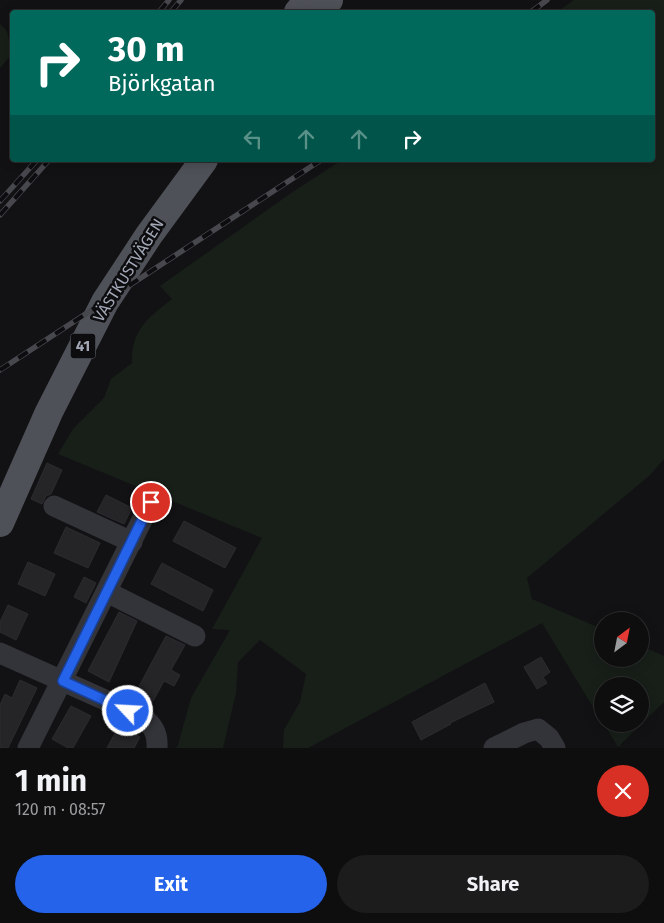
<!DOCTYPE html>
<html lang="en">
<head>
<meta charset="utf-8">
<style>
	body { margin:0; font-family:"Fira Sans",sans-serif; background:#1c1c1d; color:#f1f3f6; height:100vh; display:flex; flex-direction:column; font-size:19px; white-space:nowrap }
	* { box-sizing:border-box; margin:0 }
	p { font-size:16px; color:#9b9c9e }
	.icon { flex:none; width:28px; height:28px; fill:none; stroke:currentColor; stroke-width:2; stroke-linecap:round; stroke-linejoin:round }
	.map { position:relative; height:748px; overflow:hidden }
	.sheet { display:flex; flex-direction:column; background:#0e0e0f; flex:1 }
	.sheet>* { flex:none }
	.guide { position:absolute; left:10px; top:10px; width:645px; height:152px; border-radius:5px; box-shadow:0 2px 12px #0003,0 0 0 1px #2e2e2f; background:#00695c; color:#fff; overflow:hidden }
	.needle { width:32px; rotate:32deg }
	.fabs { position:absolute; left:594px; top:612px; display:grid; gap:10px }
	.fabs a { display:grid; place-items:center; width:55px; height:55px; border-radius:50%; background:#0e0e0f; box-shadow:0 2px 12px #0003,0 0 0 1px #2e2e2f; font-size:25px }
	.pin { position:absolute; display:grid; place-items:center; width:42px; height:42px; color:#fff; margin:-21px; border:2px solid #fff; border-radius:50%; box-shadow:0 1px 5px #0007 }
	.me { position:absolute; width:55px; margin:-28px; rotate:295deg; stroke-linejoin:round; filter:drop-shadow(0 0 4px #0008) }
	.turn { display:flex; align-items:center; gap:18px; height:105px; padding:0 15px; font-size:22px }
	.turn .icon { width:65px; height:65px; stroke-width:2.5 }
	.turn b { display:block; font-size:35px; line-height:42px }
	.lanes { display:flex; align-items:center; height:48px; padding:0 15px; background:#0003; justify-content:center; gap:25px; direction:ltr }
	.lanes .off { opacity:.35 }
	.round { display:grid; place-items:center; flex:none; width:52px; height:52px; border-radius:26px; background:#1c1c1d }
	.head { display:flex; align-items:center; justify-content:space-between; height:85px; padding:0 15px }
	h1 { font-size:30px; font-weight:700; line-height:38px }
	.primary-button { display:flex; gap:10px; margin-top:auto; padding:10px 15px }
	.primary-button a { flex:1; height:58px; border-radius:30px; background:#2563eb; color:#fff; font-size:20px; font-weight:700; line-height:58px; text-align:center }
	.primary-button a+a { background:#1c1c1d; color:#f1f3f6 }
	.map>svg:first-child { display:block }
	.green { fill:#181f19 }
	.building { fill:#252528; stroke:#2c2c30 }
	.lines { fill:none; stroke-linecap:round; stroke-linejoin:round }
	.minor { stroke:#333439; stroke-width:21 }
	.major { stroke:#4f5158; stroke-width:28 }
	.rail-casing { stroke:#46484e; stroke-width:5.5 }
	.rail { stroke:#0d0d0f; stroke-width:4; stroke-dasharray:11; stroke-linecap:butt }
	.route-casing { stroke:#184099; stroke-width:12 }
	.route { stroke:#2563eb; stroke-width:9 }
	.labels { text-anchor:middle; stroke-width:5; stroke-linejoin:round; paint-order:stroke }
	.shield { fill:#0d0d0f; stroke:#757a84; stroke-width:1 }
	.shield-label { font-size:15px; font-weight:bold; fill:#a2a8b6 }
	.street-label { font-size:16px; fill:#a2a8b6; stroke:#0d0d0f }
</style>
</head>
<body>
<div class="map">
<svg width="664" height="748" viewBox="0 0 664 748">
	<rect width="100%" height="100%" fill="#121214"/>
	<g class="green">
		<path d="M574 0H664V459L650 475 527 578 532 599 602 629V659H640V645L664 656V702L618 747 604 724H640V686H602V722L542 623 308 748H283L284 730 300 702 306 674 260 640 238 662 236 693 223 748H176L178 745 191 698 230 630 212 629 262 538 58 454 73 429 104 398 111 379 132 363C131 330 148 318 172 299L160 286 294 191 342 160H652V12H557Z"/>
		<polygon points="0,24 7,31 12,54 0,68"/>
	</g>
	<g class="building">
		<polygon points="47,463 62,470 51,494 46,496 42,504 31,499"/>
		<polygon points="106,495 132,508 124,524 97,512"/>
		<polygon points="184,521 236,548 225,568 173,541"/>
		<polygon points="66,527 100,543 88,568 54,553"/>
		<polygon points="28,562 55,574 45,596 18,584"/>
		<polygon points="162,563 213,590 203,611 151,584"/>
		<polygon points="84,577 96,583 86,603 74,597"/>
		<polygon points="8,605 28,614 16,640 0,632 0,622"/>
		<polygon points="119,612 137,621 109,682 88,671"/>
		<polygon points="166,636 185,645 171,670 180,675 174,686 164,681 153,701 136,692"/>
		<polygon points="541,657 550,672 543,677 547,683 537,689 524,667"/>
		<polygon points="20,680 37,688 8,748 0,748 0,705 5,694 12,698"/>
		<polygon points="485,683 494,702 450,723 451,724 421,740 412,722"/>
		<polygon points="71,706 91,716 73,748 68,748 52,739"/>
		<polygon points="119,726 140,737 134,748 107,748"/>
	</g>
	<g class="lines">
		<g class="minor">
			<polyline points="54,506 132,542"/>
			<polyline points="107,592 195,636"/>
			<path d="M0 653 141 716C153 725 158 733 157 748"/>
			<polyline points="28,748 151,502"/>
			<polyline points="494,748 524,733 538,729 549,738 555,748"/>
		</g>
		<g class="major">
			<polyline points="298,12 308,0"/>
			<polyline points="319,12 329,0"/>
			<polyline points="0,523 49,412 105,302 149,235 204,160"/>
		</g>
		<g class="rail-casing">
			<g id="rail">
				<polyline points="159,12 169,0"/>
				<polyline points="171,12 181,0"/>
				<polyline points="531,12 547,0"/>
				<polyline points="0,201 37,160"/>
				<polyline points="0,215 49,160"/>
				<polyline points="0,370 321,160"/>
			</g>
		</g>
		<use href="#rail" class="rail"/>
	</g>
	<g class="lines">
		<g class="route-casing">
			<polyline id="route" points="128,711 63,681 151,502"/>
		</g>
		<use href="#route" class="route"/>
	</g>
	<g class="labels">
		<rect class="shield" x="70.5" y="333.5" width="25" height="25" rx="4"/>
		<g class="shield-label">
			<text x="83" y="351">41</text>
		</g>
		<g class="street-label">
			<text transform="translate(128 270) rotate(-58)" y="6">VÄSTKUSTVÄGEN</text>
		</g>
	</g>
</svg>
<div class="fabs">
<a><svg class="needle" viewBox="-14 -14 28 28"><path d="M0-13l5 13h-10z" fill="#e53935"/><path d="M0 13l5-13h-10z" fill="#9b9c9e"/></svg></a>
<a><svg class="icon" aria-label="layers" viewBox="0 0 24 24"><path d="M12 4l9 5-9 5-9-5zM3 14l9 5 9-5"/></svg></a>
</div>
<div class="pin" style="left:151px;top:502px;background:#d93025"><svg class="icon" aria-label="arrive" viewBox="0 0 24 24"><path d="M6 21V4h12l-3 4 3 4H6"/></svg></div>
<svg class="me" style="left:128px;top:711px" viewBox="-20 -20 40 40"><circle r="17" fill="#2563eb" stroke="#fff" stroke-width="3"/><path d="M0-11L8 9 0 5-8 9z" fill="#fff"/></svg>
<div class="guide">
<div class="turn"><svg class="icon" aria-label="right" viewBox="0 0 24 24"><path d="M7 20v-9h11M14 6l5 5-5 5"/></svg><div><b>30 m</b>Björkgatan</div></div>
<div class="lanes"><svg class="icon off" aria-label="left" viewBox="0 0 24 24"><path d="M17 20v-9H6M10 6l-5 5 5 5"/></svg><svg class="icon off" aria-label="ahead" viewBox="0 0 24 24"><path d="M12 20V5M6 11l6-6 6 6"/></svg><svg class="icon off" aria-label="ahead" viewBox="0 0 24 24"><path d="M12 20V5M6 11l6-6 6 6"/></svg><svg class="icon" aria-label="right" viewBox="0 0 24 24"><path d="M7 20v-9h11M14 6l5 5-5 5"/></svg></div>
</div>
</div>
<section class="sheet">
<div class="head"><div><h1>1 min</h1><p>120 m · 08:57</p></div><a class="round" style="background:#d93025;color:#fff"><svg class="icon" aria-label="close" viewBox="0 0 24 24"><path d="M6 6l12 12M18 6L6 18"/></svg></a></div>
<div class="primary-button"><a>Exit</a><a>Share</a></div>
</section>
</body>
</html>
